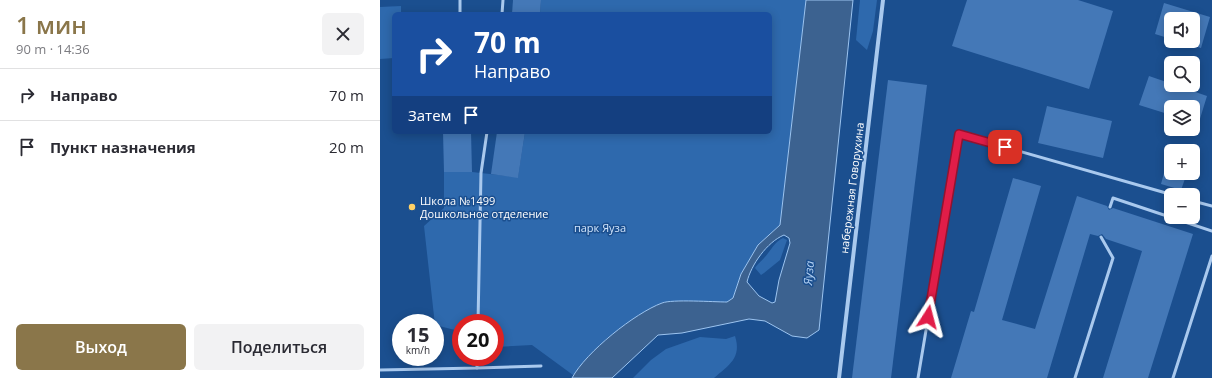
<!DOCTYPE html>
<html lang="ru">
<head>
<meta charset="utf-8">
<style>
	body { margin:0; font-family:"Open Sans",sans-serif; background:#f2f2f3; color:#2b2b33; height:100vh; display:flex; flex-direction:column; font-size:15px; white-space:nowrap }
	* { box-sizing:border-box; margin:0 }
	p { font-size:13px; color:#7c7c81 }
	.icon { flex:none; width:22px; height:22px; fill:none; stroke:currentColor; stroke-width:2; stroke-linecap:round; stroke-linejoin:round }
	.map { position:relative; flex:1; overflow:hidden }
	.sheet { display:flex; flex-direction:column; background:#fff; width:380px }
	.sheet>* { flex:none }
	.top-card { position:absolute; left:12px; top:12px; width:380px; height:122px; border-radius:6px; box-shadow:0 2px 10px #0003; background:#1a4fa0; color:#fff; overflow:hidden }
	.controls { position:absolute; left:784px; top:12px; display:grid; gap:8px }
	.controls a { display:grid; place-items:center; width:36px; height:36px; border-radius:6px; background:#fff; box-shadow:0 2px 10px #0003; font-size:20px }
	.speed { position:absolute; left:12px; top:314px; display:flex; gap:8px; font-size:20px; font-weight:700; text-align:center }
	.speed>* { display:grid; place-content:center; width:52px; height:52px; border-radius:50%; background:#fff; box-shadow:0 2px 10px #0003; line-height:1 }
	.speed small { font-size:10px; font-weight:400 }
	.speed .limit { border:6px solid #d22; background:#fff; color:#111 }
	.pin { position:absolute; display:grid; place-items:center; width:34px; height:34px; color:#fff; margin:-17px; border-radius:8px; box-shadow:0 2px 6px #0006 }
	.me { position:absolute; width:44px; margin:-22px; rotate:9deg; stroke-linejoin:round; filter:drop-shadow(0 0 3px #0008) }
	.turn { display:flex; align-items:center; gap:14px; height:84px; padding:0 16px; font-size:18px }
	.turn .icon { width:52px; height:52px; stroke-width:2.5 }
	.turn b { display:block; font-size:28px; line-height:34px }
	.then { display:flex; align-items:center; height:38px; padding:0 16px; background:#0003; gap:8px; font-size:15px }
	.round { display:grid; place-items:center; flex:none; width:42px; height:42px; border-radius:6px; background:#f2f2f3 }
	.headline { display:flex; align-items:center; justify-content:space-between; height:68px; padding:0 16px }
	h1 { font-size:24px; font-weight:600; line-height:30px; color:#8a764a }
	.button { display:flex; gap:8px; margin-top:auto; padding:8px 16px }
	.button a { flex:1; height:46px; border-radius:6px; background:#8a764a; color:#fff; font-size:16px; font-weight:600; line-height:46px; text-align:center }
	.button a+a { background:#f2f2f3; color:#2b2b33 }
	ul { padding:0; list-style:none }
	li { display:flex; align-items:center; gap:12px; height:52px; padding:0 16px; border-top:1px solid #e1e1e2 }
	li div { flex:1 }
	li b { display:block; font-size:15px }
	li em { font-style:normal }
	main { display:flex; flex:1; min-height:0 }
	.map>svg:first-child { display:block }
	.green { fill:#2e69ad }
	.water { fill:#3c6290; stroke:#9cc4f0; fill-rule:evenodd }
	.building { fill:#4478b7 }
	.lines { fill:none; stroke-linecap:round; stroke-linejoin:round }
	.lane { stroke:#a9c9ee; stroke-width:3 }
	.street { stroke:#a9c9ee; stroke-width:4 }
	.route-casing { stroke:#92132f; stroke-width:10 }
	.route { stroke:#e11d48; stroke-width:7 }
	.poi-dot { fill:#ffd166; stroke:#1b4f8f; stroke-width:1.5 }
	.labels { text-anchor:middle; stroke-width:3; stroke-linejoin:round; paint-order:stroke }
	.street-label { font-size:11px; fill:#fff; stroke:#1b4f8f }
	.poi-label { font-size:11px; fill:#fff; stroke:#1b4f8f; text-anchor:start }
	.park-label { font-size:11px; fill:#cfe3fa; stroke:#1b4f8f }
	.water-label { font-size:12px; font-style:italic; fill:#b5d3f5; stroke:#1b4f8f }
</style>
</head>
<body>
<main>
<section class="sheet">
<div class="headline"><div><h1>1 мин</h1><p>90 m · 14:36</p></div><a class="round"><svg class="icon" aria-label="close" viewBox="0 0 24 24"><path d="M6 6l12 12M18 6L6 18"/></svg></a></div>
<ul>
<li><svg class="icon" aria-label="right" viewBox="0 0 24 24"><path d="M7 20v-9h11M14 6l5 5-5 5"/></svg><div><b>Направо</b></div><em>70 m</em></li>
<li><svg class="icon" aria-label="arrive" viewBox="0 0 24 24"><path d="M6 21V4h12l-3 4 3 4H6"/></svg><div><b>Пункт назначения</b></div><em>20 m</em></li>
</ul>
<div class="button"><a>Выход</a><a>Поделиться</a></div>
</section>
<div class="map">
<svg width="832" height="378" viewBox="0 0 832 378">
	<rect width="100%" height="100%" fill="#1b4f8f"/>
	<g class="green">
		<polygon points="161,0 426,0 400,225 378,245 361,274 353,298 347,302 283,302 227,338 193,375 152,345 115,347 115,323 81,323 80,349 79,331 55,325 44,226 64,208 64,172 92,172 138,177 145,132 390,132 390,14 160,14"/>
		<polygon points="480,0 497,0 493,31 487,50 476,40"/>
		<polygon points="21,6 21,14 14,14 14,58 0,59 0,7"/>
		<path d="M403 238 407 240 400 260 384 273 381 275 375 268C378 263 381 262 384 258 391 251 393 243 403 238Z"/>
		<path d="M355 336C362 358 349 365 334 378H253L271 360 286 349 320 337 346 339Z"/>
	</g>
	<path class="water" d="M426 0H473L439 330 427 338 412 336 385 321 369 319 302 333 278 335 232 378H192C206 352 255 313 282 303 292 299 334 302 347 302L353 298 361 274 378 245 400 225ZM404 235 409 238 410 243 399 280 395 302 392 303 379 296 367 282C371 265 387 242 404 235Z"/>
	<g class="building">
		<polygon points="133,0 161,0 160,14 132,14"/>
		<polygon points="587,0 698,0 733,11 709,89 572,46"/>
		<polygon points="784,3 830,17 821,48 797,41 813,41 813,19 791,19 791,39 775,34"/>
		<polygon points="769,76 827,96 819,122 813,120 813,107 791,107 791,115 759,105"/>
		<polygon points="508,80 547,85 511,378 472,378"/>
		<polygon points="667,106 732,121 723,158 658,143"/>
		<polygon points="63,132 91,132 92,172 64,172"/>
		<polygon points="117,132 145,132 138,178 111,174"/>
		<polygon points="784,173 807,173 801,190 781,184"/>
		<polygon points="633,178 661,186 622,320 655,329 697,196 727,206 729,210 733,208 813,234 768,378 723,378 762,251 726,239 722,234 718,236 710,234 667,378 571,378 591,311 594,312"/>
	</g>
	<g class="lines">
		<g class="lane">
			<polyline points="80,14 80,0"/>
			<polyline points="122,14 123,0"/>
			<polyline points="813,201 832,206"/>
			<polyline points="730,207 733,198 832,231"/>
			<polyline points="98,323 101,173 107,132"/>
			<polyline points="97,368 161,366"/>
			<polyline points="0,370 97,368 97,357"/>
			<polyline points="538,378 579,134 793,195"/>
			<polyline points="695,378 733,258 721,237"/>
			<polyline points="793,378 832,256"/>
		</g>
		<polyline class="street" points="459,378 503,0"/>
	</g>
	<g class="lines">
		<g class="route-casing">
			<polyline id="route" points="548,317 579,134 625,147"/>
		</g>
		<use href="#route" class="route"/>
	</g>
	<circle class="poi-dot" cx="32" cy="207" r="4"/>
	<g class="labels">
		<g class="street-label">
			<text transform="translate(472 188) rotate(-83)" y="4">набережная Говорухина</text>
		</g>
		<g class="poi-label">
			<text x="40" y="205">Школа №1499<tspan x="40" dy="13">Дошкольное отделение</tspan></text>
		</g>
		<g class="park-label">
			<text x="220" y="232">парк Яуза</text>
		</g>
		<g class="water-label">
			<text transform="translate(429 273) rotate(-85)" y="4">Яуза</text>
		</g>
	</g>
</svg>
<div class="controls">
<a><svg class="icon" aria-label="sound" viewBox="0 0 24 24"><path d="M4 9h4l5-4v14l-5-4H4zM17 9q2 3 0 6"/></svg></a>
<a><svg class="icon" aria-label="search" viewBox="0 0 24 24"><circle cx="10" cy="10" r="6"/><path d="M15 15l6 6"/></svg></a>
<a><svg class="icon" aria-label="layers" viewBox="0 0 24 24"><path d="M12 4l9 5-9 5-9-5zM3 14l9 5 9-5"/></svg></a>
<a>+</a>
<a>−</a>
</div>
<div class="speed"><div>15<small>km/h</small></div><div class="limit">20</div></div>
<div class="pin" style="left:625px;top:147px;background:#d93025"><svg class="icon" aria-label="arrive" viewBox="0 0 24 24"><path d="M6 21V4h12l-3 4 3 4H6"/></svg></div>
<svg class="me" style="left:548px;top:317px" viewBox="-20 -20 40 40"><path d="M0-17L14 15 0 8-14 15z" fill="#e11d48" stroke="#fff" stroke-width="4"/></svg>
<div class="top-card">
<div class="turn"><svg class="icon" aria-label="right" viewBox="0 0 24 24"><path d="M7 20v-9h11M14 6l5 5-5 5"/></svg><div><b>70 m</b>Направо</div></div>
<div class="then">Затем<svg class="icon" aria-label="arrive" viewBox="0 0 24 24"><path d="M6 21V4h12l-3 4 3 4H6"/></svg></div>
</div>
</div>
</main>
</body>
</html>
